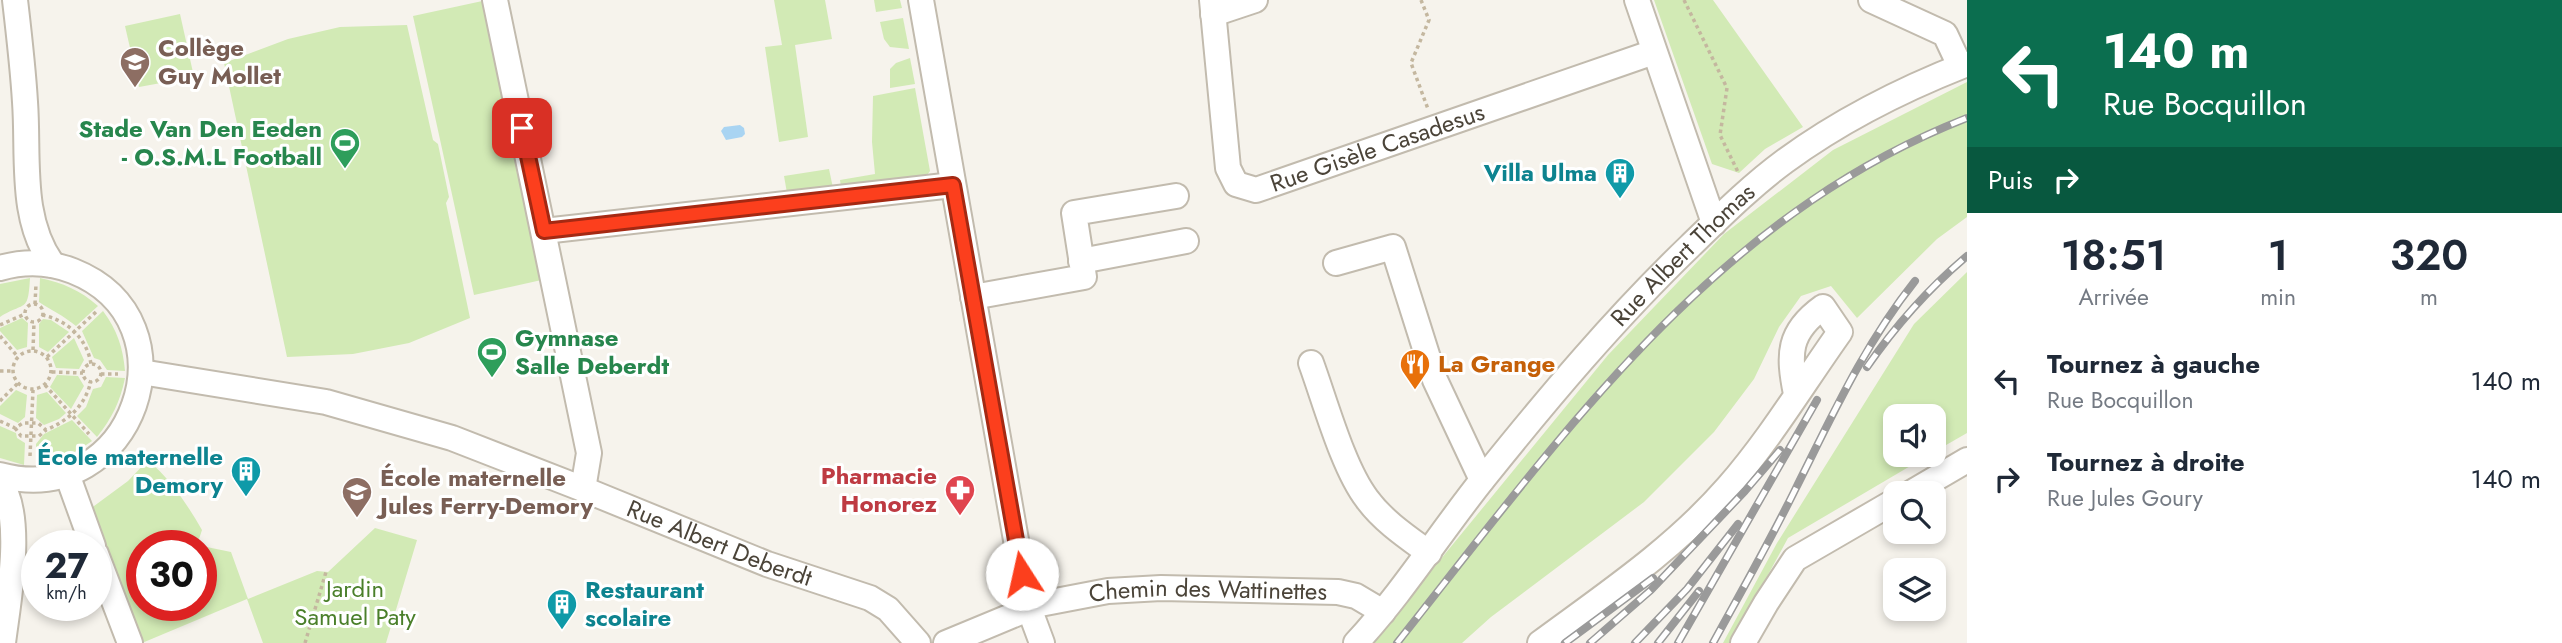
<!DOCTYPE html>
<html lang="fr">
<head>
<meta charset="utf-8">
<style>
	body { margin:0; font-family:Jost,sans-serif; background:#f6f6f7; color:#1f2937; height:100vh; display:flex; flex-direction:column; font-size:26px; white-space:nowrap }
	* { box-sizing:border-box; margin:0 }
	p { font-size:23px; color:#747a83 }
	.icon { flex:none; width:38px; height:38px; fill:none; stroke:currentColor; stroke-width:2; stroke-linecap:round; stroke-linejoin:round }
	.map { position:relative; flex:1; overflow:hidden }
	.sheet { display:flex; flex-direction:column; background:#fff; width:595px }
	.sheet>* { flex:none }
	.guide { background:#0b6e4f; color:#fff; overflow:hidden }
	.fabs { position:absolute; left:1883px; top:404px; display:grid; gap:14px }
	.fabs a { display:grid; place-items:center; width:63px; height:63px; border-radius:14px; background:#fff; box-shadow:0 4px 10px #0003; font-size:35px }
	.speed { position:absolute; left:21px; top:530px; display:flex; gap:14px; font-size:35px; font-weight:700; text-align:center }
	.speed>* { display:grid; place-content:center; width:91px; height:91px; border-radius:50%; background:#fff; box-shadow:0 4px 10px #0003; line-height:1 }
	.speed small { font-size:18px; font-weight:400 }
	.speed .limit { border:10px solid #d22; background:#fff; color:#111 }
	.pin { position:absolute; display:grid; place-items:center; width:60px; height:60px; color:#fff; margin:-30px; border-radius:14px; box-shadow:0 4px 10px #0006 }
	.me { position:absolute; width:77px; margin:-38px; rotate:350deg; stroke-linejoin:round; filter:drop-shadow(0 0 5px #0008) }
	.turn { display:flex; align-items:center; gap:24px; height:147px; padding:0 21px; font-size:32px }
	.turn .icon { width:91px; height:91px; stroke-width:2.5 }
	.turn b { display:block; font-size:49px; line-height:60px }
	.then { display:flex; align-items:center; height:66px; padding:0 21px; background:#0003; gap:14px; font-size:26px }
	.eta { display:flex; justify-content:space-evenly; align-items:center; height:119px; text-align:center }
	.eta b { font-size:42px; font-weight:600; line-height:49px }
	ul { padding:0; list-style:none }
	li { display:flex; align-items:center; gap:21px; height:98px; padding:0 21px }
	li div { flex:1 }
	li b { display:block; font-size:26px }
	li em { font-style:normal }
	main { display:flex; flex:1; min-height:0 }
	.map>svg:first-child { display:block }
	.green { fill:#d2eab5; fill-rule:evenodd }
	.water { fill:#a9d4f2 }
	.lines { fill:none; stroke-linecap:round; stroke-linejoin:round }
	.minor-casing { stroke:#c2bbae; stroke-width:28 }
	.path { stroke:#c4b79f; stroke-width:3.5; stroke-dasharray:3.5 3.5; stroke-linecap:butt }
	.minor { stroke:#fff; stroke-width:24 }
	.rail-casing { stroke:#9a9a9a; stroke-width:8 }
	.rail { stroke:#fff; stroke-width:5; stroke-dasharray:16; stroke-linecap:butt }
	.route-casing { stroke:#a42913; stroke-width:18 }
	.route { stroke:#fc3f1d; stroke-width:12 }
	.labels { text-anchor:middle; stroke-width:6; stroke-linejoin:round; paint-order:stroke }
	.education-label { font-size:24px; font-weight:bold; fill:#785e54; stroke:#fff; text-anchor:start }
	.leisure-label { font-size:24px; font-weight:bold; fill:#27864d; stroke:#fff; text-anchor:end }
	.street-label { font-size:24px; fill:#4b4439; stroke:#fff }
	.culture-label { font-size:24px; font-weight:bold; fill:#0d838f; stroke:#fff; text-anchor:end }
	.food-label { font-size:24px; font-weight:bold; fill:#c56008; stroke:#fff; text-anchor:start }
	.health-label { font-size:24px; font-weight:bold; fill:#be3a42; stroke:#fff; text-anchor:end }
	.park-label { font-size:24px; fill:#4a7f2a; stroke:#fff }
</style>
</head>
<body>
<main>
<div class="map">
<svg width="1967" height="643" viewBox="0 0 1967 643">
	<rect width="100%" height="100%" fill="#f6f3ec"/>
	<g class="green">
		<polygon points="487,0 546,279 474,295 413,16"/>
		<polygon points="774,0 825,0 832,39 795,45 808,137 779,142 765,47 782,45"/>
		<polygon points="874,0 900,0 902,8 876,12"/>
		<polygon points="1654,0 1713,0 1803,127 1765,149 1739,173 1712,164"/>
		<polygon points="180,14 194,77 139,87 125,26"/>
		<polygon points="903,18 909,49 890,47 884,39 880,22"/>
		<polygon points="407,25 433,140 438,144 449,197 446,203 470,318 409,343 353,354 287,357 224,63 288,39 340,27"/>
		<polygon points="910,58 915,84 890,88 890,69 896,63"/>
		<polygon points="1967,82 1967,217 1937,239 1857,318 1831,286 1801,296 1779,327 1754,379 1714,432 1644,502 1491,617 1462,643 1372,643 1608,355 1724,234 1833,150"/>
		<polygon points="915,88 930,171 925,178 841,187 840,180 875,174 872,142 873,96"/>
		<polygon points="829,169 833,188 787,193 784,176"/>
		<polygon points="1967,272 1967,433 1934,452 1934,416 1895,416 1895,455 1929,455 1788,538 1731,643 1723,643 1777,543 1914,324"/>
		<path d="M30 278C28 314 25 301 0 317V284Z"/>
		<path d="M40 278C63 283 80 290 98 306L76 326C64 316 51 310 39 302Z"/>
		<path d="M103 311C117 330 123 347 125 371L107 370 100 360 94 358 82 331Z"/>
		<polygon points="22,318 28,323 27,347 17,350 0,331 0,328"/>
		<polygon points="43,319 51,320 69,332 48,352 39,347 39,324"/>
		<polygon points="74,338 84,360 79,369 56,368 52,357"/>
		<polygon points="57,375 78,376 84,386 71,409 50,387"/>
		<path d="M106 377 125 378C120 402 112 418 97 437L77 416 86 407 93 389 101 387Z"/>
		<polygon points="16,390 27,395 25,417 18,423 0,414 0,406"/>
		<polygon points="47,392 66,413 59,419 44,425 36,418 37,395"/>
		<path d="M72 420 92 441C74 454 58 461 36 465V444L44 434Z"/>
		<polygon points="0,426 16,433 17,438 25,443 24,465 0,458"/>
		<path d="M148 460C171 480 187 504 202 530L197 545 231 552 248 599 317 571 328 572 375 528 417 540 386 643H263L247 599 142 643 90 509 128 481ZM142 546H201V606H142Z"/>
	</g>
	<polygon class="water" points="740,125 744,128 745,134 742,137 726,140 721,131 724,127"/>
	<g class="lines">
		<g class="minor-casing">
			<g id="minor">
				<path d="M15 0C19 34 23 68 25 102 29 156 19 219 53 265"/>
				<polyline points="495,0 589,453 583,489"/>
				<polyline points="921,0 1022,574 1029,608 1042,643"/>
				<path id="s1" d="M1212 0 1228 168 1236 184 1256 190 1654 52"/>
				<polyline points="1637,0 1714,223"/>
				<polyline points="1871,0 1945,34 1960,66"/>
				<polyline points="1213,14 1255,0"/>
				<polyline points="544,231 953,185"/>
				<polyline points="1081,261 1186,241"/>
				<polyline points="1336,263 1393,247 1435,380 1482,480"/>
				<path d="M0 268C24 261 50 262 73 271 199 321 134 511 0 475"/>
				<polyline points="973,297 1084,277 1074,213 1176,196"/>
				<path d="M1311 363C1325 401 1343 468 1367 499 1383 521 1407 537 1429 553"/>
				<path id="s2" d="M141 372 326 402 452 438 583 489 767 564 870 598 888 609 918 643"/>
				<polyline points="67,474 93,546"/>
				<path d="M0 482C25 516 8 602 3 643"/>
				<polyline points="1909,494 1967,460"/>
				<polyline points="96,554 130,643"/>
				<path id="s3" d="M946 643 1040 604 1108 591 1161 588 1338 592 1356 596 1383 612"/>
				<path id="s4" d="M1356 643C1403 592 1440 533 1483 479 1548 398 1615 318 1690 246 1721 216 1751 186 1785 161 1841 120 1903 89 1967 64"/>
				<path d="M1540 643C1605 595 1674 549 1728 487 1770 439 1803 384 1840 332L1823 307C1788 332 1788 354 1796 394"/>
				<polyline points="1743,643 1766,603 1795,559 1895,501"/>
			</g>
		</g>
		<g class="path">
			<polyline points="1421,0 1429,20 1411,63 1428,109"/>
			<polyline points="1684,0 1727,88 1720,135 1738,172"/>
			<polyline points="35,304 36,284"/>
			<circle cx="34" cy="313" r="9"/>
			<path d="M42 315C68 320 87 339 91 364"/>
			<polyline points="0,325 25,314"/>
			<polyline points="0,336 18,357"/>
			<polyline points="33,350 34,322"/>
			<circle cx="32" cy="370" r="19"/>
			<polyline points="47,357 97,311"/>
			<circle cx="92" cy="373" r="9"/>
			<polyline points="0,371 13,371"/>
			<polyline points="52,372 83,373"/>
			<polyline points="101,374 118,374"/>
			<polyline points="45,385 89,434"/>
			<polyline points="0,401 18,383"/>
			<path d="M0 421 15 428 23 423H38L46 430C69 420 85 406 91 381"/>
			<polyline points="15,428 21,436 39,436 46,430"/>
			<polyline points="30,456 33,390"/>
			<polyline points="305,643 326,572"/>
		</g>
		<use href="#minor" class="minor"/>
		<g class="rail-casing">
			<g id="rail">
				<path d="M1867 367C1896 325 1928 289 1967 256"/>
				<path d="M1397 643C1560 438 1713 217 1967 118"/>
				<polyline points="1565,643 1653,578"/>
				<polyline points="1590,643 1651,590 1745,491 1780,450"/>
				<polyline points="1635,643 1687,589 1738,524"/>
				<polyline points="1658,643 1699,591"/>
				<polyline points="1678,643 1817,400"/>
				<path d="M1713 643C1741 592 1770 541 1796 488 1832 416 1864 345 1915 281"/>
			</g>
		</g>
		<use href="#rail" class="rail"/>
	</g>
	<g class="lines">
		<g class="route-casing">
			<polyline id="route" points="522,128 544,231 953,185 1022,574"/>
		</g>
		<use href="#route" class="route"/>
	</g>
	<defs>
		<g id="school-pin" transform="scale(1.575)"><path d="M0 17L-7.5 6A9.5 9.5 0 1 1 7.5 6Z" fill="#8d6e63" stroke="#fff"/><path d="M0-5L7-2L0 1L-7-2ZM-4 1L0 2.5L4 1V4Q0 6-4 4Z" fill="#fff"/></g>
		<g id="stadium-pin" transform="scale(1.575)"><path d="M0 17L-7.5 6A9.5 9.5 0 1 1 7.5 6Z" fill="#2e9e5b" stroke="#fff"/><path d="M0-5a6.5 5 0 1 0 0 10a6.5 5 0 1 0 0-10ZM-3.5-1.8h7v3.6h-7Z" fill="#fff"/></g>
		<g id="building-pin" transform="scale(1.575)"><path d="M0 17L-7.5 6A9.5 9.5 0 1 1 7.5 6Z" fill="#0f9aa8" stroke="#fff"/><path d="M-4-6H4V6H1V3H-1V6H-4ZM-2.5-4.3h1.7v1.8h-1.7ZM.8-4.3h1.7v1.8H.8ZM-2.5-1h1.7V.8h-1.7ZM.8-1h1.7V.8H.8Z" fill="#fff"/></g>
		<g id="restaurant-pin" transform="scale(1.575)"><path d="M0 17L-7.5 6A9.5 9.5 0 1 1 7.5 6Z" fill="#e8710a" stroke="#fff"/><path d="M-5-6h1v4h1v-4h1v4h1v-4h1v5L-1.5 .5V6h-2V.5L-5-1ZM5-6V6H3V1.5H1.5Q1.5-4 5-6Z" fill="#fff"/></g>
		<g id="pharmacy-pin" transform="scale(1.575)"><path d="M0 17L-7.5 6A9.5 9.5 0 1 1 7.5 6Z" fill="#e0444e" stroke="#fff"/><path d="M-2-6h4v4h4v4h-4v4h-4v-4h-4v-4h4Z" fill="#fff"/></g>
	</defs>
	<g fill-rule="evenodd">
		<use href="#school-pin" x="135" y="62"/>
		<use href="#stadium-pin" x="345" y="143"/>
		<use href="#building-pin" x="1620" y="173"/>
		<use href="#stadium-pin" x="492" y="352"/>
		<use href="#restaurant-pin" x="1415" y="364"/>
		<use href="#building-pin" x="246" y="471"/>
		<use href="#pharmacy-pin" x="960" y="490"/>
		<use href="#school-pin" x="357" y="492"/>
		<use href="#building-pin" x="562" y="604"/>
	</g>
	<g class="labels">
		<g class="education-label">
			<text x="158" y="56">Collège<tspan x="158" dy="28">Guy Mollet</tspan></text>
			<text x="380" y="486">École maternelle<tspan x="380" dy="28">Jules Ferry-Demory</tspan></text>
		</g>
		<g class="leisure-label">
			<text x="322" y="137">Stade Van Den Eeden<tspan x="322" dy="28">- O.S.M.L Football</tspan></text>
			<text x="515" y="346" text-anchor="start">Gymnase<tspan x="515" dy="28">Salle Deberdt</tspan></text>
		</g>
		<g class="street-label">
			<text dy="8" stroke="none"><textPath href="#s1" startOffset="336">Rue Gisèle Casadesus</textPath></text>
			<text dy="8" stroke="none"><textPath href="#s4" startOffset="508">Rue Albert Thomas</textPath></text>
			<text dy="8" stroke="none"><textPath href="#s2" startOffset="606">Rue Albert Deberdt</textPath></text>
			<text dy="8" stroke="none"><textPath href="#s3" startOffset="271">Chemin des Wattinettes</textPath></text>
		</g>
		<g class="culture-label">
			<text x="1597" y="181">Villa Ulma</text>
			<text x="223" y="465">École maternelle<tspan x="223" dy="28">Demory</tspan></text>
			<text x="585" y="598" text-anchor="start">Restaurant<tspan x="585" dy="28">scolaire</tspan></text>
		</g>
		<g class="food-label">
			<text x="1438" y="372">La Grange</text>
		</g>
		<g class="health-label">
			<text x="937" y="484">Pharmacie<tspan x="937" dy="28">Honorez</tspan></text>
		</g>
		<g class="park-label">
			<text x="355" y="597">Jardin<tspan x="355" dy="28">Samuel Paty</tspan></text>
		</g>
	</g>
</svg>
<div class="fabs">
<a><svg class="icon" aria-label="sound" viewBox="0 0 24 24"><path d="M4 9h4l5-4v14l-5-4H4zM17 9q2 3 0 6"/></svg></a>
<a><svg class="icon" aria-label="search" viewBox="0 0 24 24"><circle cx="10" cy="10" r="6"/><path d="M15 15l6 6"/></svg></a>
<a><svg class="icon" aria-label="layers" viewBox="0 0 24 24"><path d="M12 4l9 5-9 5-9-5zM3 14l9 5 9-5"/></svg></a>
</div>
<div class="speed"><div>27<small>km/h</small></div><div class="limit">30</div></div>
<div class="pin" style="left:522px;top:128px;background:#d93025"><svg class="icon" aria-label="arrive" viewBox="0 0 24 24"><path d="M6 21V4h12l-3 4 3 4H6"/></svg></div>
<svg class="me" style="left:1022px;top:574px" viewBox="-20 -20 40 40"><circle r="19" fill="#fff"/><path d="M0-13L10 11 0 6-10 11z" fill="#fc3f1d"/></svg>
</div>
<section class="sheet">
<div class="guide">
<div class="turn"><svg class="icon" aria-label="left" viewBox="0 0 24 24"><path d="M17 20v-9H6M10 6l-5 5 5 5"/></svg><div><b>140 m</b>Rue Bocquillon</div></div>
<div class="then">Puis<svg class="icon" aria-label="right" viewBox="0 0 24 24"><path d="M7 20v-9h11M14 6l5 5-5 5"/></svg></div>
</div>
<div class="eta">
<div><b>18:51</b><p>Arrivée</p></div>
<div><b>1</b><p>min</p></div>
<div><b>320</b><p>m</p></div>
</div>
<ul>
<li><svg class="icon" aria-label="left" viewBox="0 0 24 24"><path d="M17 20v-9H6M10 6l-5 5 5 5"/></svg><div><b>Tournez à gauche</b><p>Rue Bocquillon</p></div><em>140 m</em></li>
<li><svg class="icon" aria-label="right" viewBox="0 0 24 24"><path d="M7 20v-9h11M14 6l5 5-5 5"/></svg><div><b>Tournez à droite</b><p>Rue Jules Goury</p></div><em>140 m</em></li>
</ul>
</section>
</main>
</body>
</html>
